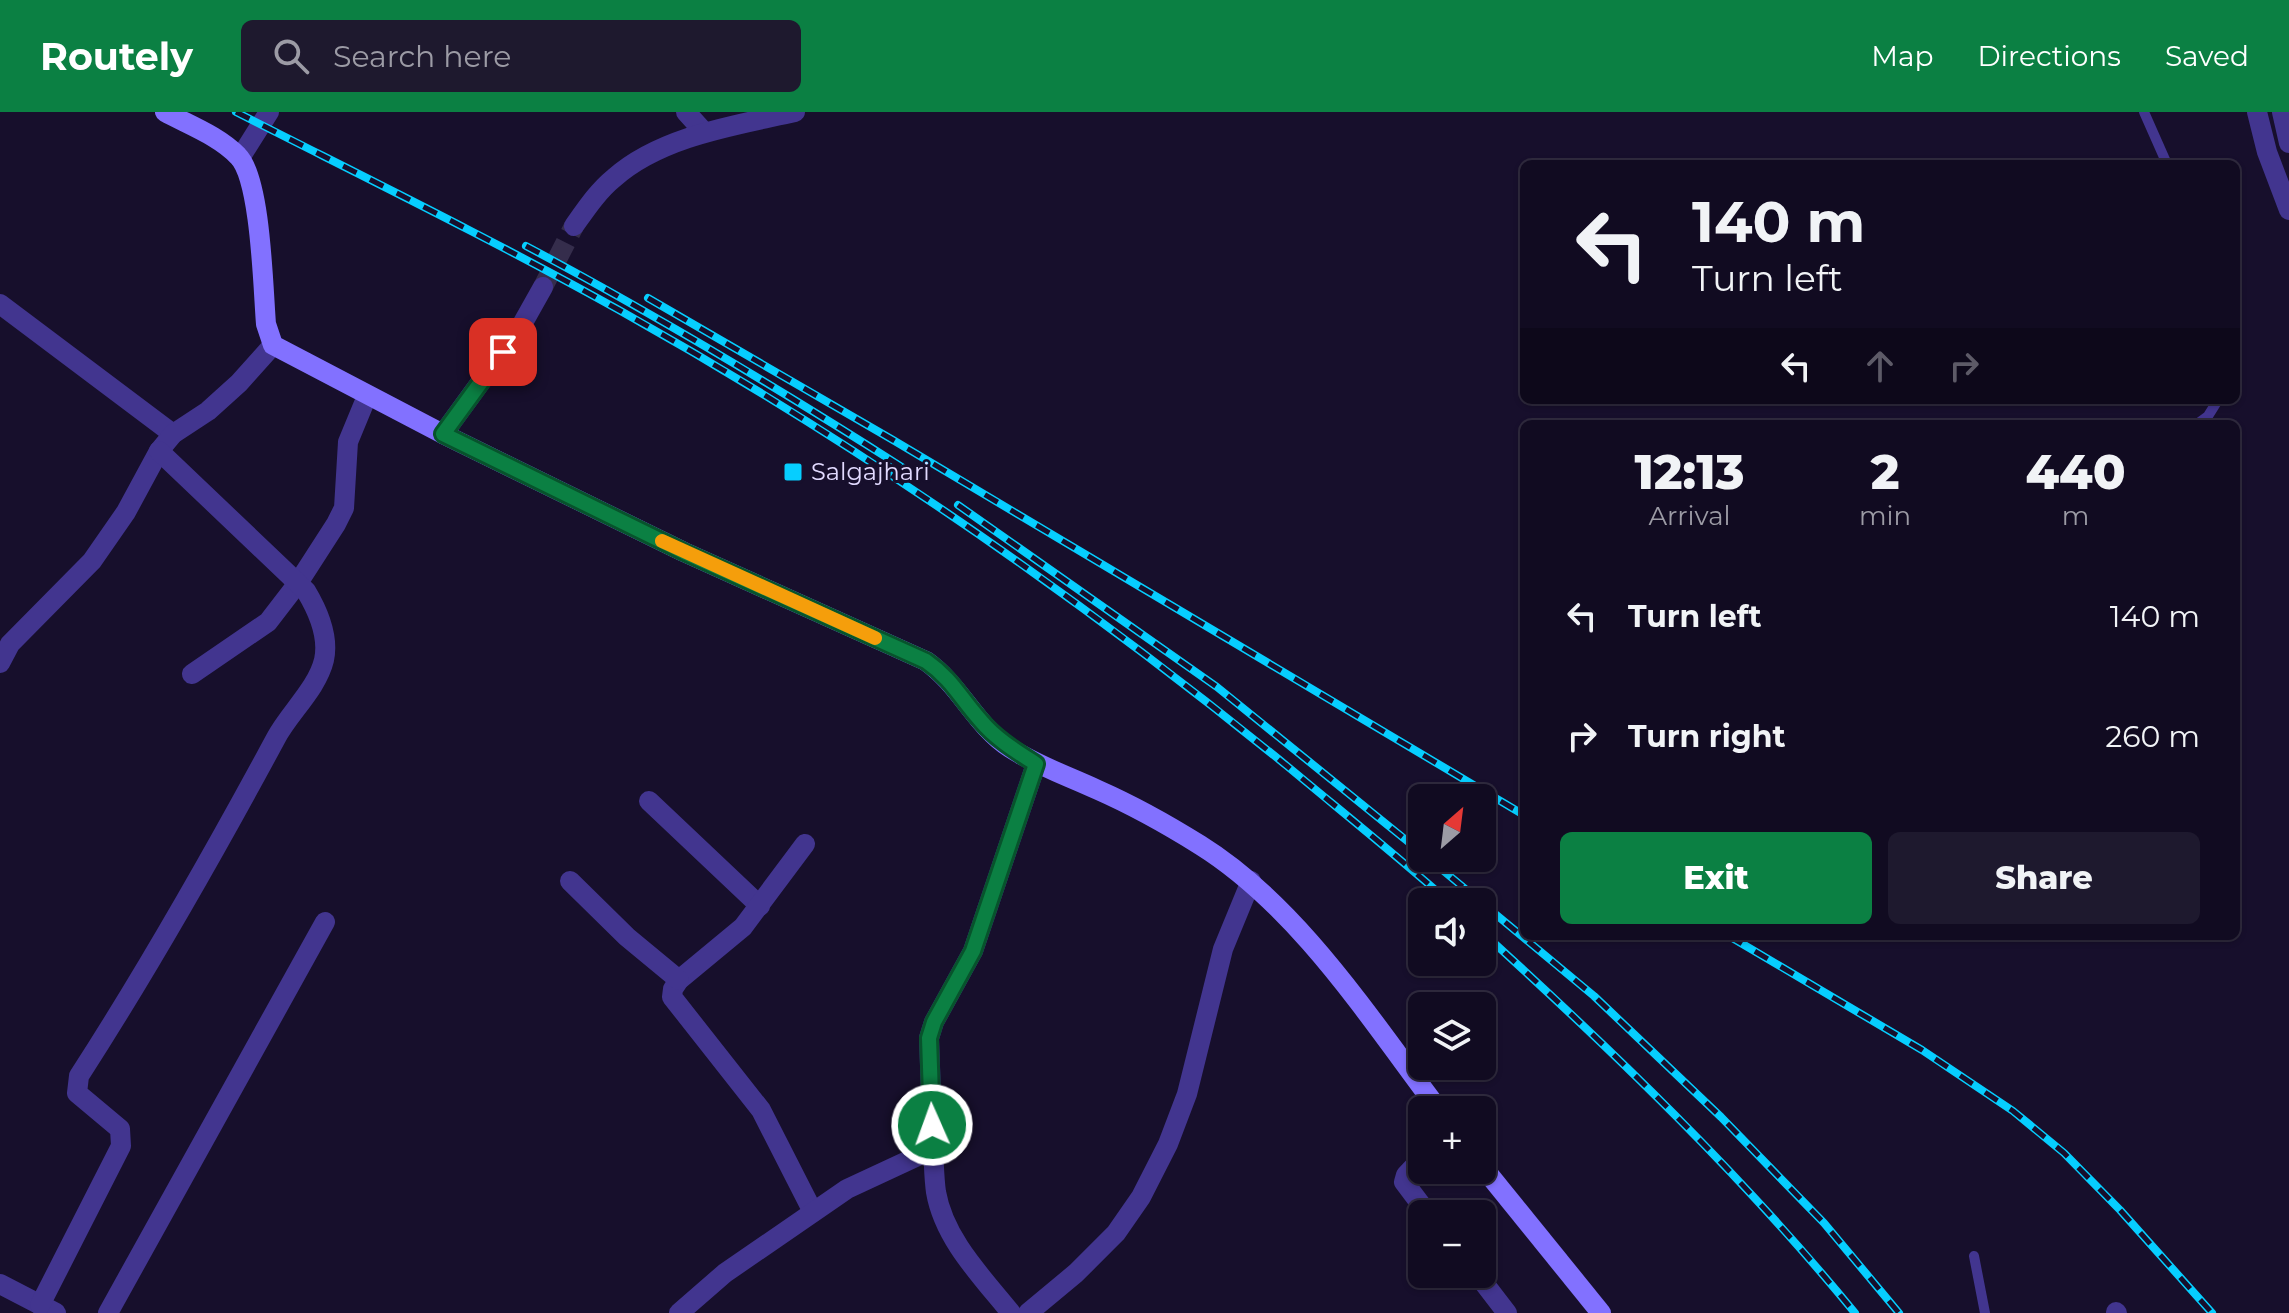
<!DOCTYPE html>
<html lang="en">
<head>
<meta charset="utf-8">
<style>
	body { margin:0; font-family:Montserrat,sans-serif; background:#1e192e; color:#f1f3f6; height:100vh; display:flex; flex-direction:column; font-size:30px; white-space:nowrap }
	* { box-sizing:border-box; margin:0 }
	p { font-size:26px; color:#9c9ba5 }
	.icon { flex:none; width:44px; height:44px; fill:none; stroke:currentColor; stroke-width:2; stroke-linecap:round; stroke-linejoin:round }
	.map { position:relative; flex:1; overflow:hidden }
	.side { position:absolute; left:1520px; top:308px; width:720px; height:520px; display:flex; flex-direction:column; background:#110b21; border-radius:12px; box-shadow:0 2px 6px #0004,0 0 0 2px #302b3f }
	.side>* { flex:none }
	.guide { position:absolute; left:1520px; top:48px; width:720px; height:244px; border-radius:12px; box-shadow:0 2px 6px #0004,0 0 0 2px #302b3f; background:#110b21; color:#f1f3f6; overflow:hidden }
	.needle { width:52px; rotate:28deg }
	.controls { position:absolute; left:1408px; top:672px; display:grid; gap:16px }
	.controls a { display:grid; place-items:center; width:88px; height:88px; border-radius:12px; background:#110b21; box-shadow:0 2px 6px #0004,0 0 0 2px #302b3f; font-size:40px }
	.pin { position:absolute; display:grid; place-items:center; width:68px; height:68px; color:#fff; margin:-34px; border-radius:16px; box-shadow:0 4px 12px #0006 }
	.me { position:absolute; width:88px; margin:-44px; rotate:358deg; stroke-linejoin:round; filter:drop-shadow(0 0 6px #0008) }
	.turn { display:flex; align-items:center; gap:28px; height:168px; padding:0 40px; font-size:36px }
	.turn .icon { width:104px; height:104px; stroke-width:2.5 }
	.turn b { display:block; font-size:56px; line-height:68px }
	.lanes { display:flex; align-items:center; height:76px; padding:0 40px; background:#0003; justify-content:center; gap:40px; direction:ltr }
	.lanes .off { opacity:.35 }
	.eta { display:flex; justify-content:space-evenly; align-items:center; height:136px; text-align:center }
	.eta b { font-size:48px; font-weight:800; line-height:56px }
	.action { display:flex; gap:16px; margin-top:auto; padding:16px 40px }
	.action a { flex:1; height:92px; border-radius:12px; background:#0b8043; color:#fff; font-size:32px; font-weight:800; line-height:92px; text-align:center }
	.action a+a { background:#1e192e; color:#f1f3f6 }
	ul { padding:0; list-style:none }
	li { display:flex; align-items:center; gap:24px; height:120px; padding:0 40px }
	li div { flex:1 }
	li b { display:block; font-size:30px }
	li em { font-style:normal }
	header { display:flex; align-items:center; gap:48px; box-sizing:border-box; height:112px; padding:0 40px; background:#0b8043; color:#fff }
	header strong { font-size:38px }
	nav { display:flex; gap:44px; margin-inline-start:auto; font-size:28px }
	.search { width:560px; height:72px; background:#1e192e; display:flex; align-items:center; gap:20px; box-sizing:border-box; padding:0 28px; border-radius:12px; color:#9c9ba5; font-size:30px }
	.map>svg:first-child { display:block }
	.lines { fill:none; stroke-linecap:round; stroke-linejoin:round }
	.minor-tunnel { stroke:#352d4c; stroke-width:20; stroke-dasharray:20 10; stroke-linecap:butt }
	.service { stroke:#42358f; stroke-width:10 }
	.minor { stroke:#42358f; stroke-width:20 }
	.secondary { stroke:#8271ff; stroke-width:20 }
	.rail-casing { stroke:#06ceff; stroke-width:8 }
	.rail { stroke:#170f2c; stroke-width:5; stroke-dasharray:15; stroke-linecap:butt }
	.route-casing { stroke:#07532c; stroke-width:20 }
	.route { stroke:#0b8043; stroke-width:14 }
	.slow { stroke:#f59e0b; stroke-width:14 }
	.poi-dot { fill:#06ceff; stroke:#170f2c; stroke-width:3 }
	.labels { text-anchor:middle; stroke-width:6; stroke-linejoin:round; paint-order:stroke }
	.poi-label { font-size:24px; fill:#e2daff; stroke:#170f2c; text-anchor:start }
</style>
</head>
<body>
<header>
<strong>Routely</strong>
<div class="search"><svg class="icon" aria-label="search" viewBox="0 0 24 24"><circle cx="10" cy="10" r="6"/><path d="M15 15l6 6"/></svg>Search here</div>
<nav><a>Map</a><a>Directions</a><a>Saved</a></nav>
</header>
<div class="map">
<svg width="2289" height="1201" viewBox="0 0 2289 1201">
	<rect width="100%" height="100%" fill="#170f2c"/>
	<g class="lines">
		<polyline class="minor-tunnel" points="543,175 574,114"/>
		<g class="service">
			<polyline points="2144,0 2167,52"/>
			<polyline points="2197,312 2208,304 2218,288"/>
			<polyline points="1974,1144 1985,1201"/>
		</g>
		<g class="minor">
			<polyline points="686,0 704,20"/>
			<polyline points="2257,0 2267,40 2289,98"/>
			<polyline points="2282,0 2289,31"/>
			<polyline points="240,46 269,0"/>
			<path d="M574 114C586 97 598 79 614 66 661 24 737 13 795 0"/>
			<polyline points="0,192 173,322"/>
			<polyline points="443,322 520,216 543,175"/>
			<polyline points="0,551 10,532 92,449 126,400 159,339 173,322 208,299 239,271 273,233"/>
			<polyline points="192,562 268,510 298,471 336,412 344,396 348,330 367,284"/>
			<polyline points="649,689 760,794"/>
			<polyline points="805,732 743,815 679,868 673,877 672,885 761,998 813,1100"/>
			<polyline points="570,769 627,825 679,868"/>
			<path d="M933 1037C934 1051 934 1066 936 1080 944 1127 982 1165 1011 1201"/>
			<polyline points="1422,1046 1406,1063 1404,1070 1428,1102"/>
			<polyline points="1477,1162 1507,1201"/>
			<polyline points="0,1172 56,1201"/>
			<path d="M40 1193 121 1034 120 1017 77 981 79 964C150 854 214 741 276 626 289 601 317 577 324 548 329 525 318 499 306 479L159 339"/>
			<polyline points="2116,1200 2117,1201"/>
			<polyline points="108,1201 325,810"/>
			<polyline points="679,1201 725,1161 847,1077 933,1037 929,926 934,910 973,839 1036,652"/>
			<polyline points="1028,1201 1076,1161 1116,1121 1141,1085 1168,1032 1187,982 1223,837 1251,769"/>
		</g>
		<g class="secondary">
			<path d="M165 0C189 13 219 24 238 44 261 67 263 176 266 212L273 233 443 322 684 440 926 549C961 574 975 613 1010 636 1038 654 1068 664 1098 678 1132 693 1168 713 1200 733 1298 794 1370 907 1439 998"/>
			<polyline points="1482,1054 1601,1201"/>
		</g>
		<g class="rail-casing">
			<g id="rail">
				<path d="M236 0C364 65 493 128 619 198 855 330 1077 483 1287 654 1341 699 1396 743 1449 790"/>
				<path d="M526 134C656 203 781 278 905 357"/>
				<polyline points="648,186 893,328 1524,703"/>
				<polyline points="958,393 1217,575 1422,741"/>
				<polyline points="1428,746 1481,790"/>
				<polyline points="1482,791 1594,884 1721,1005 1824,1111 1899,1201"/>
				<path d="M1482 820C1614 940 1742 1063 1855 1201"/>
				<polyline points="1729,824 1922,938 2013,999 2064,1041 2120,1098 2212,1201"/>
			</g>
		</g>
		<use href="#rail" class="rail"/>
	</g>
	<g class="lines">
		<g class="route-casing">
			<path id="route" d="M503 240 443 322 684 440 926 549C952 567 961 587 981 609 996 627 1016 639 1036 652L973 839 934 910 929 926 932 1013"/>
		</g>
		<use href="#route" class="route"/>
		<polyline class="slow" points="662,429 875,526"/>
	</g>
	<rect class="poi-dot" x="783" y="350" width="20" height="20" rx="4"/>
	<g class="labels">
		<g class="poi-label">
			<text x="811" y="368">Salgajhari</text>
		</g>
	</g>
</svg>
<div class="controls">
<a><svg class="needle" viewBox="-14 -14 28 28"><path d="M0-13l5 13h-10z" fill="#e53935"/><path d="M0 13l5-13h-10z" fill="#9c9ba5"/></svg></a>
<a><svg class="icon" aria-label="sound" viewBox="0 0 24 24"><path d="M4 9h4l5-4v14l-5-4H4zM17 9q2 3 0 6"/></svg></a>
<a><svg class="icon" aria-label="layers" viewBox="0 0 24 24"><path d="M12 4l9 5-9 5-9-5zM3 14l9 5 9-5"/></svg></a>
<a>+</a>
<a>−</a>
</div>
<div class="pin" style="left:503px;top:240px;background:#d93025"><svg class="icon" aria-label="arrive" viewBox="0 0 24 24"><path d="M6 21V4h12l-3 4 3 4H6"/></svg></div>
<svg class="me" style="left:932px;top:1013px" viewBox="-20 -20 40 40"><circle r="17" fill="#0b8043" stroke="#fff" stroke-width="3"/><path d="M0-11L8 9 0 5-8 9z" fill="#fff"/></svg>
<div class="guide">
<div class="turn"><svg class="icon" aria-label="left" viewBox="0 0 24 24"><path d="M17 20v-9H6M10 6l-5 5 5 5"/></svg><div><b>140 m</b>Turn left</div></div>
<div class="lanes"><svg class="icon" aria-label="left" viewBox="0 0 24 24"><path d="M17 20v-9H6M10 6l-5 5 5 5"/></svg><svg class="icon off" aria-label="ahead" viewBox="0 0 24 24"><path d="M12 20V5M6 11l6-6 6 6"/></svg><svg class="icon off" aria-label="right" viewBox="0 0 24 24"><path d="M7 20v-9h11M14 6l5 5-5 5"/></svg></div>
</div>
<section class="side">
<div class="eta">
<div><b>12:13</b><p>Arrival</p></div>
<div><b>2</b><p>min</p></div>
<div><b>440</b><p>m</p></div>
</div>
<ul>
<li><svg class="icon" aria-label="left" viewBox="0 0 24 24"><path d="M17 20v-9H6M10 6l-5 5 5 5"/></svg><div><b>Turn left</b></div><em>140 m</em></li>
<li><svg class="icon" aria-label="right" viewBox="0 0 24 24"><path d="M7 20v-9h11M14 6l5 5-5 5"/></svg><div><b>Turn right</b></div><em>260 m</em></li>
</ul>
<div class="action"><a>Exit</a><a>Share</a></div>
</section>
</div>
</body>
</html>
